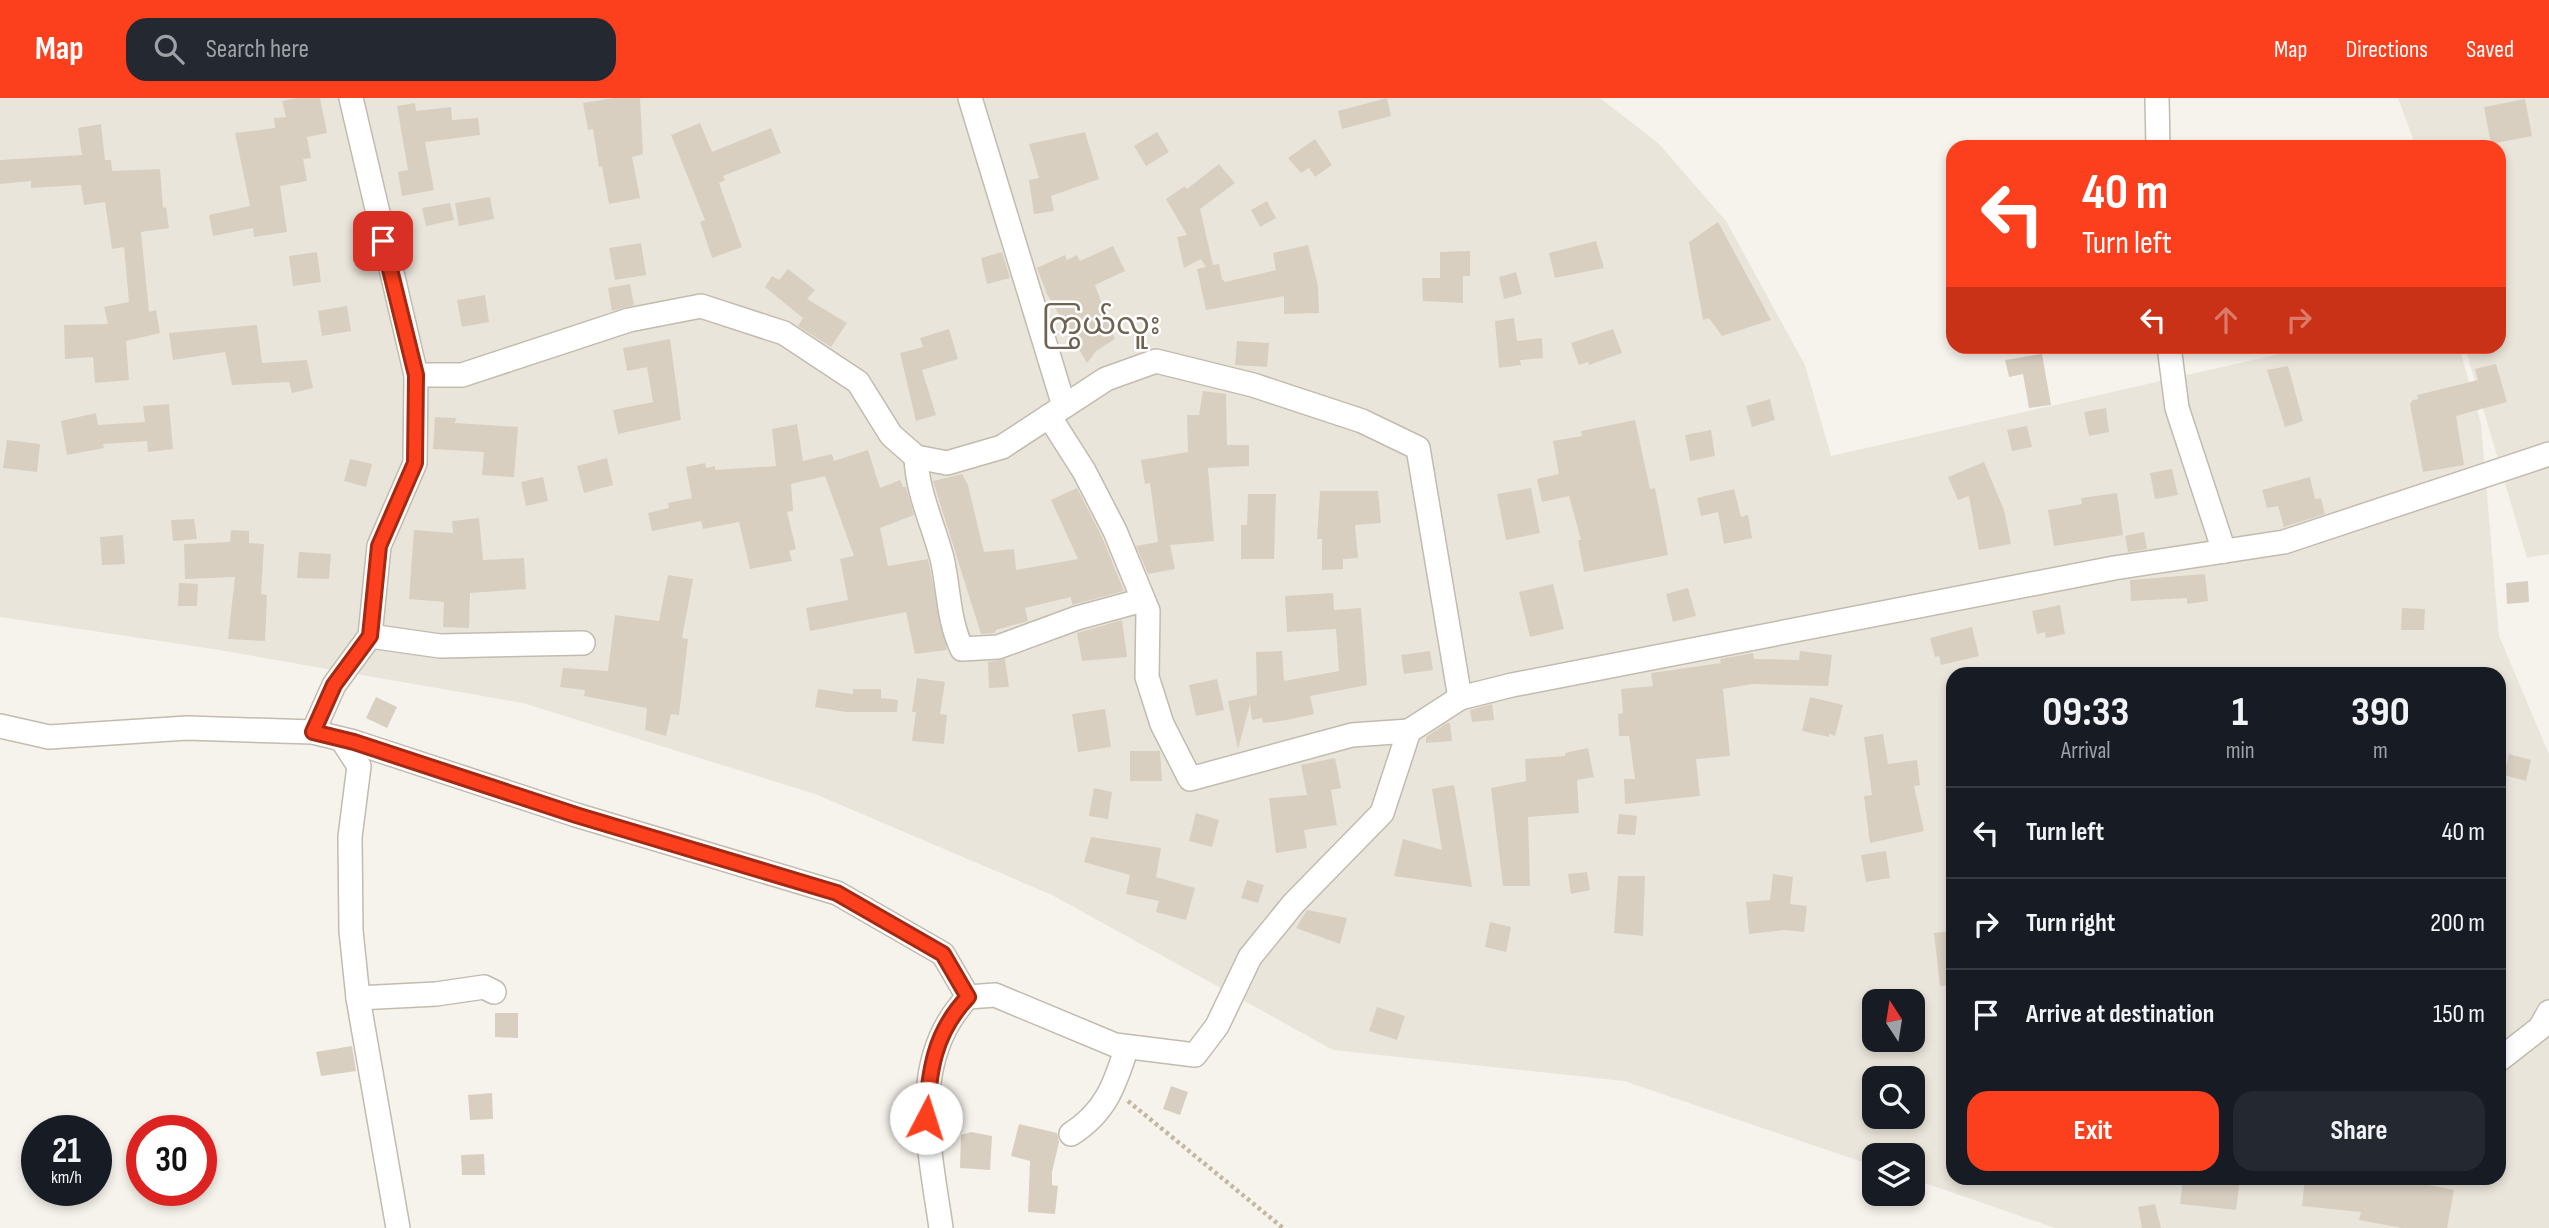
<!DOCTYPE html>
<html lang="en">
<head>
<meta charset="utf-8">
<style>
	body { margin:0; font-family:"Sofia Sans Condensed","Noto Sans Myanmar",sans-serif; background:#242831; color:#f1f3f6; height:100vh; display:flex; flex-direction:column; font-size:26px; white-space:nowrap }
	* { box-sizing:border-box; margin:0 }
	p { font-size:23px; color:#9ea1a6 }
	.icon { flex:none; width:38px; height:38px; fill:none; stroke:currentColor; stroke-width:2; stroke-linecap:round; stroke-linejoin:round }
	.map { position:relative; flex:1; overflow:hidden }
	.sheet { position:absolute; left:1946px; top:569px; width:560px; height:518px; display:flex; flex-direction:column; background:#171b24; border-radius:21px; box-shadow:0 4px 10px #0003 }
	.sheet>* { flex:none }
	.guide { position:absolute; left:1946px; top:42px; width:560px; height:214px; border-radius:21px; box-shadow:0 4px 10px #0003; background:#fc3f1d; color:#fff; overflow:hidden }
	.needle { width:46px; rotate:348deg }
	.controls { position:absolute; left:1862px; top:891px; display:grid; gap:14px }
	.controls a { display:grid; place-items:center; width:63px; height:63px; border-radius:14px; background:#171b24; box-shadow:0 4px 10px #0003; font-size:35px }
	.speed { position:absolute; left:21px; top:1017px; display:flex; gap:14px; font-size:35px; font-weight:700; text-align:center }
	.speed>* { display:grid; place-content:center; width:91px; height:91px; border-radius:50%; background:#171b24; box-shadow:0 4px 10px #0003; line-height:1 }
	.speed small { font-size:18px; font-weight:400 }
	.speed .limit { border:10px solid #d22; background:#fff; color:#111 }
	.pin { position:absolute; display:grid; place-items:center; width:60px; height:60px; color:#fff; margin:-30px; border-radius:14px; box-shadow:0 4px 10px #0006 }
	.me { position:absolute; width:77px; margin:-38px; rotate:5deg; stroke-linejoin:round; filter:drop-shadow(0 0 5px #0008) }
	.turn { display:flex; align-items:center; gap:24px; height:147px; padding:0 21px; font-size:32px }
	.turn .icon { width:91px; height:91px; stroke-width:2.5 }
	.turn b { display:block; font-size:49px; line-height:60px }
	.lanes { display:flex; align-items:center; height:66px; padding:0 21px; background:#0003; justify-content:center; gap:35px; direction:ltr }
	.lanes .off { opacity:.35 }
	.eta { display:flex; justify-content:space-evenly; align-items:center; height:119px; text-align:center }
	.eta b { font-size:42px; font-weight:700; line-height:49px }
	.primary-button { display:flex; gap:14px; margin-top:auto; padding:14px 21px }
	.primary-button a { flex:1; height:80px; border-radius:21px; background:#fc3f1d; color:#fff; font-size:28px; font-weight:700; line-height:80px; text-align:center }
	.primary-button a+a { background:#242831; color:#f1f3f6 }
	ul { padding:0; list-style:none }
	li { display:flex; align-items:center; gap:21px; height:91px; padding:0 21px; border-top:2px solid #363941 }
	li div { flex:1 }
	li b { display:block; font-size:26px }
	li em { font-style:normal }
	header { display:flex; align-items:center; gap:42px; box-sizing:border-box; height:98px; padding:0 35px; background:#fc3f1d; color:#fff }
	header strong { font-size:33px }
	nav { display:flex; gap:38px; margin-inline-start:auto; font-size:24px }
	.search { width:490px; height:63px; background:#242831; display:flex; align-items:center; gap:18px; box-sizing:border-box; padding:0 24px; border-radius:21px; color:#9ea1a6; font-size:26px }
	.map>svg:first-child { display:block }
	.residential { fill:#eae5da; fill-rule:evenodd }
	.building { fill:#d8cfc1 }
	.lines { fill:none; stroke-linecap:round; stroke-linejoin:round }
	.minor-casing { stroke:#c2bbae; stroke-width:26 }
	.path { stroke:#c4b79f; stroke-width:4.5; stroke-dasharray:3.5 3.5; stroke-linecap:butt }
	.minor { stroke:#fff; stroke-width:23 }
	.route-casing { stroke:#a42913; stroke-width:18 }
	.route { stroke:#fc3f1d; stroke-width:12 }
	.labels { text-anchor:middle; stroke-width:5; stroke-linejoin:round; paint-order:stroke }
	.quarter-label { font-size:30px; fill:#6e6250; stroke:#fff }
</style>
</head>
<body>
<header>
<strong>Map</strong>
<div class="search"><svg class="icon" aria-label="search" viewBox="0 0 24 24"><circle cx="10" cy="10" r="6"/><path d="M15 15l6 6"/></svg>Search here</div>
<nav><a>Map</a><a>Directions</a><a>Saved</a></nav>
</header>
<div class="map">
<svg width="2549" height="1130" viewBox="0 0 2549 1130">
	<rect width="100%" height="100%" fill="#f6f3ec"/>
	<g class="residential">
		<path d="M0 0H1600L1658 45 1726 123 1805 267 1831 358 2310 249H2459L2481 325 2499 538 2549 656V1130H2055L1913 1081V1057H1874V1068L1624 983 1333 952 1052 797 815 696 523 605 213 551 0 519ZM1953 576H2499V1080H1953ZM1874 903H1913V942H1874ZM1874 980H1913V1018H1874Z"/>
		<polygon points="2398,0 2549,0 2549,456 2527,460 2465,249 2499,248 2499,49 2416,49"/>
	</g>
	<g class="building">
		<polygon points="297,0 320,0 327,35 307,39 311,60 303,61 307,83 280,88 287,134 254,139 253,130 213,138 209,117 250,108 235,35 275,30 274,20 286,19 282,3"/>
		<polygon points="614,0 640,0 643,56 632,59 640,100 609,106 602,68 599,69 593,31 588,32 583,5"/>
		<polygon points="1387,0 1391,18 1342,31 1338,13"/>
		<polygon points="2525,1 2532,38 2491,46 2484,9"/>
		<polygon points="415,5 416,13 451,9 452,22 478,20 480,37 425,44 434,92 402,98 398,74 408,72 397,8"/>
		<polygon points="700,25 712,54 771,30 781,55 723,78 725,82 719,85 742,149 712,160 700,124 705,122 671,37"/>
		<polygon points="101,26 105,62 111,62 112,73 160,71 163,110 166,109 169,130 141,134 149,214 156,212 160,235 126,243 129,282 95,285 93,259 65,261 64,227 108,226 104,209 129,204 124,149 112,151 105,104 84,107 81,87 31,90 31,83 0,86 0,62 82,57 78,30"/>
		<polygon points="1085,34 1099,81 1051,98 1054,113 1034,116 1029,82 1039,80 1029,46"/>
		<polygon points="1157,34 1169,54 1146,68 1134,48"/>
		<polygon points="1315,41 1332,67 1315,79 1309,70 1301,75 1288,60"/>
		<polygon points="1219,66 1235,85 1200,111 1213,167 1219,166 1222,181 1225,184 1276,172 1273,155 1308,147 1318,188 1319,215 1284,216 1284,198 1206,212 1197,171 1206,169 1201,161 1184,170 1177,139 1187,137 1166,101 1185,88 1187,91"/>
		<polygon points="490,99 494,121 459,128 455,105"/>
		<polygon points="1267,103 1276,120 1260,129 1251,112"/>
		<polygon points="450,105 454,122 426,128 422,110"/>
		<polygon points="1718,124 1771,222 1722,238 1709,220 1703,222 1689,144"/>
		<polygon points="1596,143 1604,170 1555,180 1549,155"/>
		<polygon points="641,145 646,177 615,182 609,150"/>
		<polygon points="1113,148 1125,173 1095,187 1115,241 1096,253 1087,265 1047,196 1037,170 1065,157 1067,162 1077,157 1080,163"/>
		<polygon points="1470,153 1470,178 1463,178 1463,205 1423,203 1422,180 1440,180 1440,154"/>
		<polygon points="317,154 321,184 293,188 289,158"/>
		<polygon points="1002,154 1010,180 987,186 981,160"/>
		<polygon points="788,171 815,192 807,201 847,225 831,249 798,228 803,220 765,189 772,178 779,182"/>
		<polygon points="1516,174 1522,196 1504,201 1499,179"/>
		<polygon points="630,186 634,207 612,213 608,190"/>
		<polygon points="485,197 489,224 462,229 457,202"/>
		<polygon points="347,208 351,233 322,238 318,213"/>
		<polygon points="1514,220 1517,243 1542,240 1543,260 1520,262 1521,267 1499,270 1495,223"/>
		<polygon points="257,227 262,265 307,262 313,290 292,295 289,284 232,287 225,254 173,262 169,235"/>
		<polygon points="949,231 958,261 922,272 936,317 916,323 900,255 923,249 920,240"/>
		<polygon points="1613,231 1622,255 1589,267 1588,264 1579,267 1571,245"/>
		<polygon points="670,241 681,322 618,336 613,312 653,304 647,269 627,273 623,250"/>
		<polygon points="1237,243 1269,245 1267,269 1235,267"/>
		<polygon points="2042,256 2051,307 2029,310 2023,276 2009,279 2005,262"/>
		<polygon points="2496,266 2507,304 2456,318 2464,367 2423,374 2410,306 2413,302 2418,301 2417,297 2478,282 2475,271"/>
		<polygon points="2288,268 2303,323 2285,329 2267,272"/>
		<polygon points="1203,293 1226,296 1227,347 1249,347 1249,368 1208,370 1214,443 1170,447 1175,471 1148,476 1136,448 1158,444 1150,385 1145,386 1141,362 1188,354 1187,317 1199,317"/>
		<polygon points="1770,301 1775,322 1752,329 1746,308"/>
		<polygon points="169,306 173,351 148,354 147,343 103,346 104,350 67,357 61,323 96,315 98,327 145,324 143,308"/>
		<polygon points="2106,310 2109,334 2089,338 2084,314"/>
		<polygon points="435,319 456,320 455,325 518,329 514,379 482,377 484,354 433,351"/>
		<polygon points="1635,322 1650,391 1655,390 1668,457 1584,474 1578,442 1581,442 1569,398 1542,404 1537,381 1559,376 1553,343 1582,338 1581,333"/>
		<polygon points="797,326 803,363 832,356 834,363 868,352 880,390 900,382 903,389 906,389 914,417 880,430 888,468 928,461 947,552 915,556 906,514 810,533 806,510 848,502 840,461 854,458 825,378 791,386 793,413 787,414 796,451 789,453 792,463 750,471 739,424 703,431 701,423 652,433 648,415 669,410 668,405 692,400 686,369 705,365 706,370 715,368 715,372 776,368 772,331"/>
		<polygon points="2027,328 2032,349 2012,353 2007,332"/>
		<polygon points="1711,332 1715,358 1690,363 1685,337"/>
		<polygon points="7,342 40,346 37,374 3,370"/>
		<polygon points="607,360 613,387 584,395 577,368"/>
		<polygon points="350,361 372,366 366,389 344,383"/>
		<polygon points="1984,364 2004,412 2011,446 1979,452 1969,398 1958,402 1948,379"/>
		<polygon points="2172,371 2178,397 2155,401 2150,375"/>
		<polygon points="962,376 968,387 984,454 1014,451 1016,472 1078,461 1051,402 1077,390 1102,439 1124,493 1072,507 1071,499 1025,510 1028,523 996,532 995,535 981,536 933,383"/>
		<polygon points="543,379 548,403 526,408 521,384"/>
		<polygon points="2310,379 2315,401 2321,400 2325,416 2284,429 2278,408 2267,410 2262,392"/>
		<polygon points="1531,390 1540,435 1506,442 1497,396"/>
		<polygon points="1734,391 1741,419 1748,417 1752,440 1724,446 1718,414 1701,418 1697,400"/>
		<polygon points="1320,393 1378,393 1381,425 1355,427 1358,460 1343,461 1343,471 1322,472 1322,441 1317,441"/>
		<polygon points="2117,395 2123,437 2054,448 2048,412 2082,406 2081,400"/>
		<polygon points="1248,396 1276,396 1274,461 1241,461 1241,427 1247,427"/>
		<polygon points="479,420 483,462 524,460 526,491 470,495 469,530 443,529 444,504 409,501 414,432 453,435 452,423"/>
		<polygon points="194,421 197,441 173,443 171,422"/>
		<polygon points="231,432 249,433 249,445 264,446 261,496 267,497 265,543 228,541 235,479 185,481 184,446 230,444"/>
		<polygon points="2144,434 2147,451 2128,454 2125,438"/>
		<polygon points="123,437 125,466 102,467 100,439"/>
		<polygon points="299,454 331,456 329,481 297,480"/>
		<polygon points="2205,476 2208,503 2187,506 2187,500 2131,503 2130,482"/>
		<polygon points="668,477 693,481 682,540 688,541 679,617 671,616 666,638 645,632 647,610 584,598 585,592 560,589 563,570 608,573 615,517 659,523"/>
		<polygon points="2528,483 2529,504 2507,506 2506,485"/>
		<polygon points="179,485 198,486 197,508 178,508"/>
		<polygon points="1553,486 1564,531 1530,539 1519,494"/>
		<polygon points="1688,490 1696,518 1673,524 1666,496"/>
		<polygon points="1333,495 1334,512 1361,510 1367,587 1310,598 1314,616 1287,622 1263,625 1262,620 1252,622 1250,606 1238,651 1228,603 1257,597 1256,554 1282,553 1284,583 1339,573 1336,531 1287,534 1285,498"/>
		<polygon points="2060,507 2065,536 2046,540 2045,534 2037,536 2032,513"/>
		<polygon points="2402,510 2425,511 2424,532 2401,532"/>
		<polygon points="1122,522 1127,559 1082,563 1077,535"/>
		<polygon points="1972,529 1979,558 1941,567 1939,558 1935,559 1930,540"/>
		<polygon points="1430,553 1433,572 1404,576 1401,557"/>
		<polygon points="1800,553 1832,557 1828,588 1752,586 1723,591 1730,658 1696,661 1700,698 1625,706 1624,681 1635,681 1629,638 1619,638 1618,616 1623,615 1621,591 1653,588 1651,575 1721,565 1720,561 1753,555 1754,561 1799,562"/>
		<polygon points="1005,561 1009,589 989,590 988,564"/>
		<polygon points="917,580 945,584 940,616 947,617 944,646 912,643 916,614 912,614"/>
		<polygon points="1217,581 1224,612 1196,618 1189,587"/>
		<polygon points="818,591 853,596 853,591 881,591 881,600 898,602 897,614 846,614 815,609"/>
		<polygon points="376,599 397,609 387,630 366,620"/>
		<polygon points="1810,599 1843,607 1835,638 1829,636 1829,639 1802,633"/>
		<polygon points="1492,606 1494,622 1472,624 1470,612"/>
		<polygon points="1105,611 1111,649 1078,654 1072,616"/>
		<polygon points="1447,625 1450,625 1452,643 1426,645 1426,639"/>
		<polygon points="1883,636 1888,666 1917,662 1920,687 1914,688 1924,733 1870,745 1864,698 1872,697 1864,639"/>
		<polygon points="1588,650 1594,679 1577,682 1579,715 1528,719 1530,788 1503,788 1491,690 1526,683 1525,661 1565,658 1565,655"/>
		<polygon points="1130,653 1160,653 1162,683 1130,683"/>
		<polygon points="2509,656 2531,662 2526,683 2504,677"/>
		<polygon points="1335,660 1341,690 1331,692 1337,727 1304,732 1307,750 1276,755 1269,700 1307,697 1301,667"/>
		<polygon points="1454,687 1472,789 1394,778 1403,741 1442,752 1432,691"/>
		<polygon points="1094,690 1112,694 1108,721 1089,718"/>
		<polygon points="1196,715 1219,722 1212,749 1189,743"/>
		<polygon points="1619,716 1637,718 1635,737 1617,736"/>
		<polygon points="1091,739 1161,750 1156,779 1195,790 1186,822 1156,814 1159,803 1126,796 1130,777 1084,764"/>
		<polygon points="1886,753 1890,780 1866,784 1861,757"/>
		<polygon points="1587,774 1590,792 1571,796 1568,776"/>
		<polygon points="1773,776 1793,779 1790,806 1807,808 1804,834 1784,832 1749,836 1746,804 1770,802"/>
		<polygon points="1618,778 1645,778 1643,838 1614,835"/>
		<polygon points="1247,782 1264,787 1258,805 1241,800"/>
		<polygon points="1307,812 1347,820 1340,846 1296,830"/>
		<polygon points="1490,824 1511,829 1506,854 1485,849"/>
		<polygon points="1953,833 1953,887 1940,888 1934,835"/>
		<polygon points="1377,909 1405,918 1397,942 1369,933"/>
		<polygon points="495,915 518,915 518,940 495,939"/>
		<polygon points="352,948 356,973 321,978 316,954"/>
		<polygon points="1171,988 1188,994 1180,1017 1163,1011"/>
		<polygon points="492,995 493,1021 470,1022 468,997"/>
		<polygon points="1019,1026 1057,1035 1059,1044 1052,1074 1052,1087 1058,1088 1055,1116 1028,1114 1030,1063 1011,1058"/>
		<polygon points="971,1034 992,1038 990,1072 960,1070 961,1037"/>
		<polygon points="484,1056 485,1077 462,1077 461,1057"/>
		<polygon points="2183,1080 2240,1080 2236,1112 2180,1106"/>
		<polygon points="2305,1080 2366,1085 2367,1080 2391,1080 2454,1092 2447,1130 2402,1130 2359,1122 2361,1114 2302,1108"/>
		<polygon points="2155,1106 2161,1130 2142,1130 2138,1109"/>
	</g>
	<g class="lines">
		<g class="minor-casing">
			<g id="minor">
				<polyline points="351,0 416,277 462,277 629,222 701,208 784,235 858,284 891,337 916,359 947,365 1002,349 1106,281 1156,263 1253,287 1362,323 1418,350 1460,600 1512,587 2114,470 2284,444 2549,356"/>
				<polyline points="970,0 1064,308"/>
				<polyline points="2157,0 2158,49"/>
				<polyline points="2169,248 2177,310 2224,453"/>
				<polyline points="1049,318 1084,373 1115,433 1148,513 1147,579 1162,626 1190,681 1352,637 1409,633"/>
				<path d="M916 359C917 394 933 426 942 460 949 491 948 522 962 551L998 549 1077 520 1143 502"/>
				<polyline points="370,538 440,548 583,545"/>
				<polyline points="0,628 49,639 187,630 313,634 354,644 576,717 837,795 943,856 968,899"/>
				<polyline points="313,634 334,587 370,538 379,448 415,365 416,277"/>
				<polyline points="342,642 359,668 350,739 351,833 358,900 436,896 484,889 494,894"/>
				<polyline points="358,900 398,1130"/>
				<polyline points="2499,962 2540,930 2549,914"/>
				<path d="M1071 1036C1106 1014 1115 986 1127 949"/>
				<path d="M941 1130C930 1052 907 962 968 899L995 897 1115 947 1195 957 1217 928 1250 859 1294 805 1382 715 1409 633 1460 600"/>
			</g>
		</g>
		<polyline class="path" points="1128,1003 1283,1130"/>
		<use href="#minor" class="minor"/>
	</g>
	<g class="lines">
		<g class="route-casing">
			<path id="route" d="M383 143 416 277 415 365 379 448 370 538 334 587 313 634 354 644 576 717 837 795 943 856 968 899C933 936 930 972 926 1020"/>
		</g>
		<use href="#route" class="route"/>
	</g>
	<g class="labels">
		<g class="quarter-label">
			<text x="1101" y="236">ကြွယ်လူး</text>
		</g>
	</g>
</svg>
<div class="controls">
<a><svg class="needle" viewBox="-14 -14 28 28"><path d="M0-13l5 13h-10z" fill="#e53935"/><path d="M0 13l5-13h-10z" fill="#9ea1a6"/></svg></a>
<a><svg class="icon" aria-label="search" viewBox="0 0 24 24"><circle cx="10" cy="10" r="6"/><path d="M15 15l6 6"/></svg></a>
<a><svg class="icon" aria-label="layers" viewBox="0 0 24 24"><path d="M12 4l9 5-9 5-9-5zM3 14l9 5 9-5"/></svg></a>
</div>
<div class="speed"><div>21<small>km/h</small></div><div class="limit">30</div></div>
<div class="pin" style="left:383px;top:143px;background:#d93025"><svg class="icon" aria-label="arrive" viewBox="0 0 24 24"><path d="M6 21V4h12l-3 4 3 4H6"/></svg></div>
<svg class="me" style="left:926px;top:1020px" viewBox="-20 -20 40 40"><circle r="19" fill="#fff"/><path d="M0-13L10 11 0 6-10 11z" fill="#fc3f1d"/></svg>
<div class="guide">
<div class="turn"><svg class="icon" aria-label="left" viewBox="0 0 24 24"><path d="M17 20v-9H6M10 6l-5 5 5 5"/></svg><div><b>40 m</b>Turn left</div></div>
<div class="lanes"><svg class="icon" aria-label="left" viewBox="0 0 24 24"><path d="M17 20v-9H6M10 6l-5 5 5 5"/></svg><svg class="icon off" aria-label="ahead" viewBox="0 0 24 24"><path d="M12 20V5M6 11l6-6 6 6"/></svg><svg class="icon off" aria-label="right" viewBox="0 0 24 24"><path d="M7 20v-9h11M14 6l5 5-5 5"/></svg></div>
</div>
<section class="sheet">
<div class="eta">
<div><b>09:33</b><p>Arrival</p></div>
<div><b>1</b><p>min</p></div>
<div><b>390</b><p>m</p></div>
</div>
<ul>
<li><svg class="icon" aria-label="left" viewBox="0 0 24 24"><path d="M17 20v-9H6M10 6l-5 5 5 5"/></svg><div><b>Turn left</b></div><em>40 m</em></li>
<li><svg class="icon" aria-label="right" viewBox="0 0 24 24"><path d="M7 20v-9h11M14 6l5 5-5 5"/></svg><div><b>Turn right</b></div><em>200 m</em></li>
<li><svg class="icon" aria-label="arrive" viewBox="0 0 24 24"><path d="M6 21V4h12l-3 4 3 4H6"/></svg><div><b>Arrive at destination</b></div><em>150 m</em></li>
</ul>
<div class="primary-button"><a>Exit</a><a>Share</a></div>
</section>
</div>
</body>
</html>
